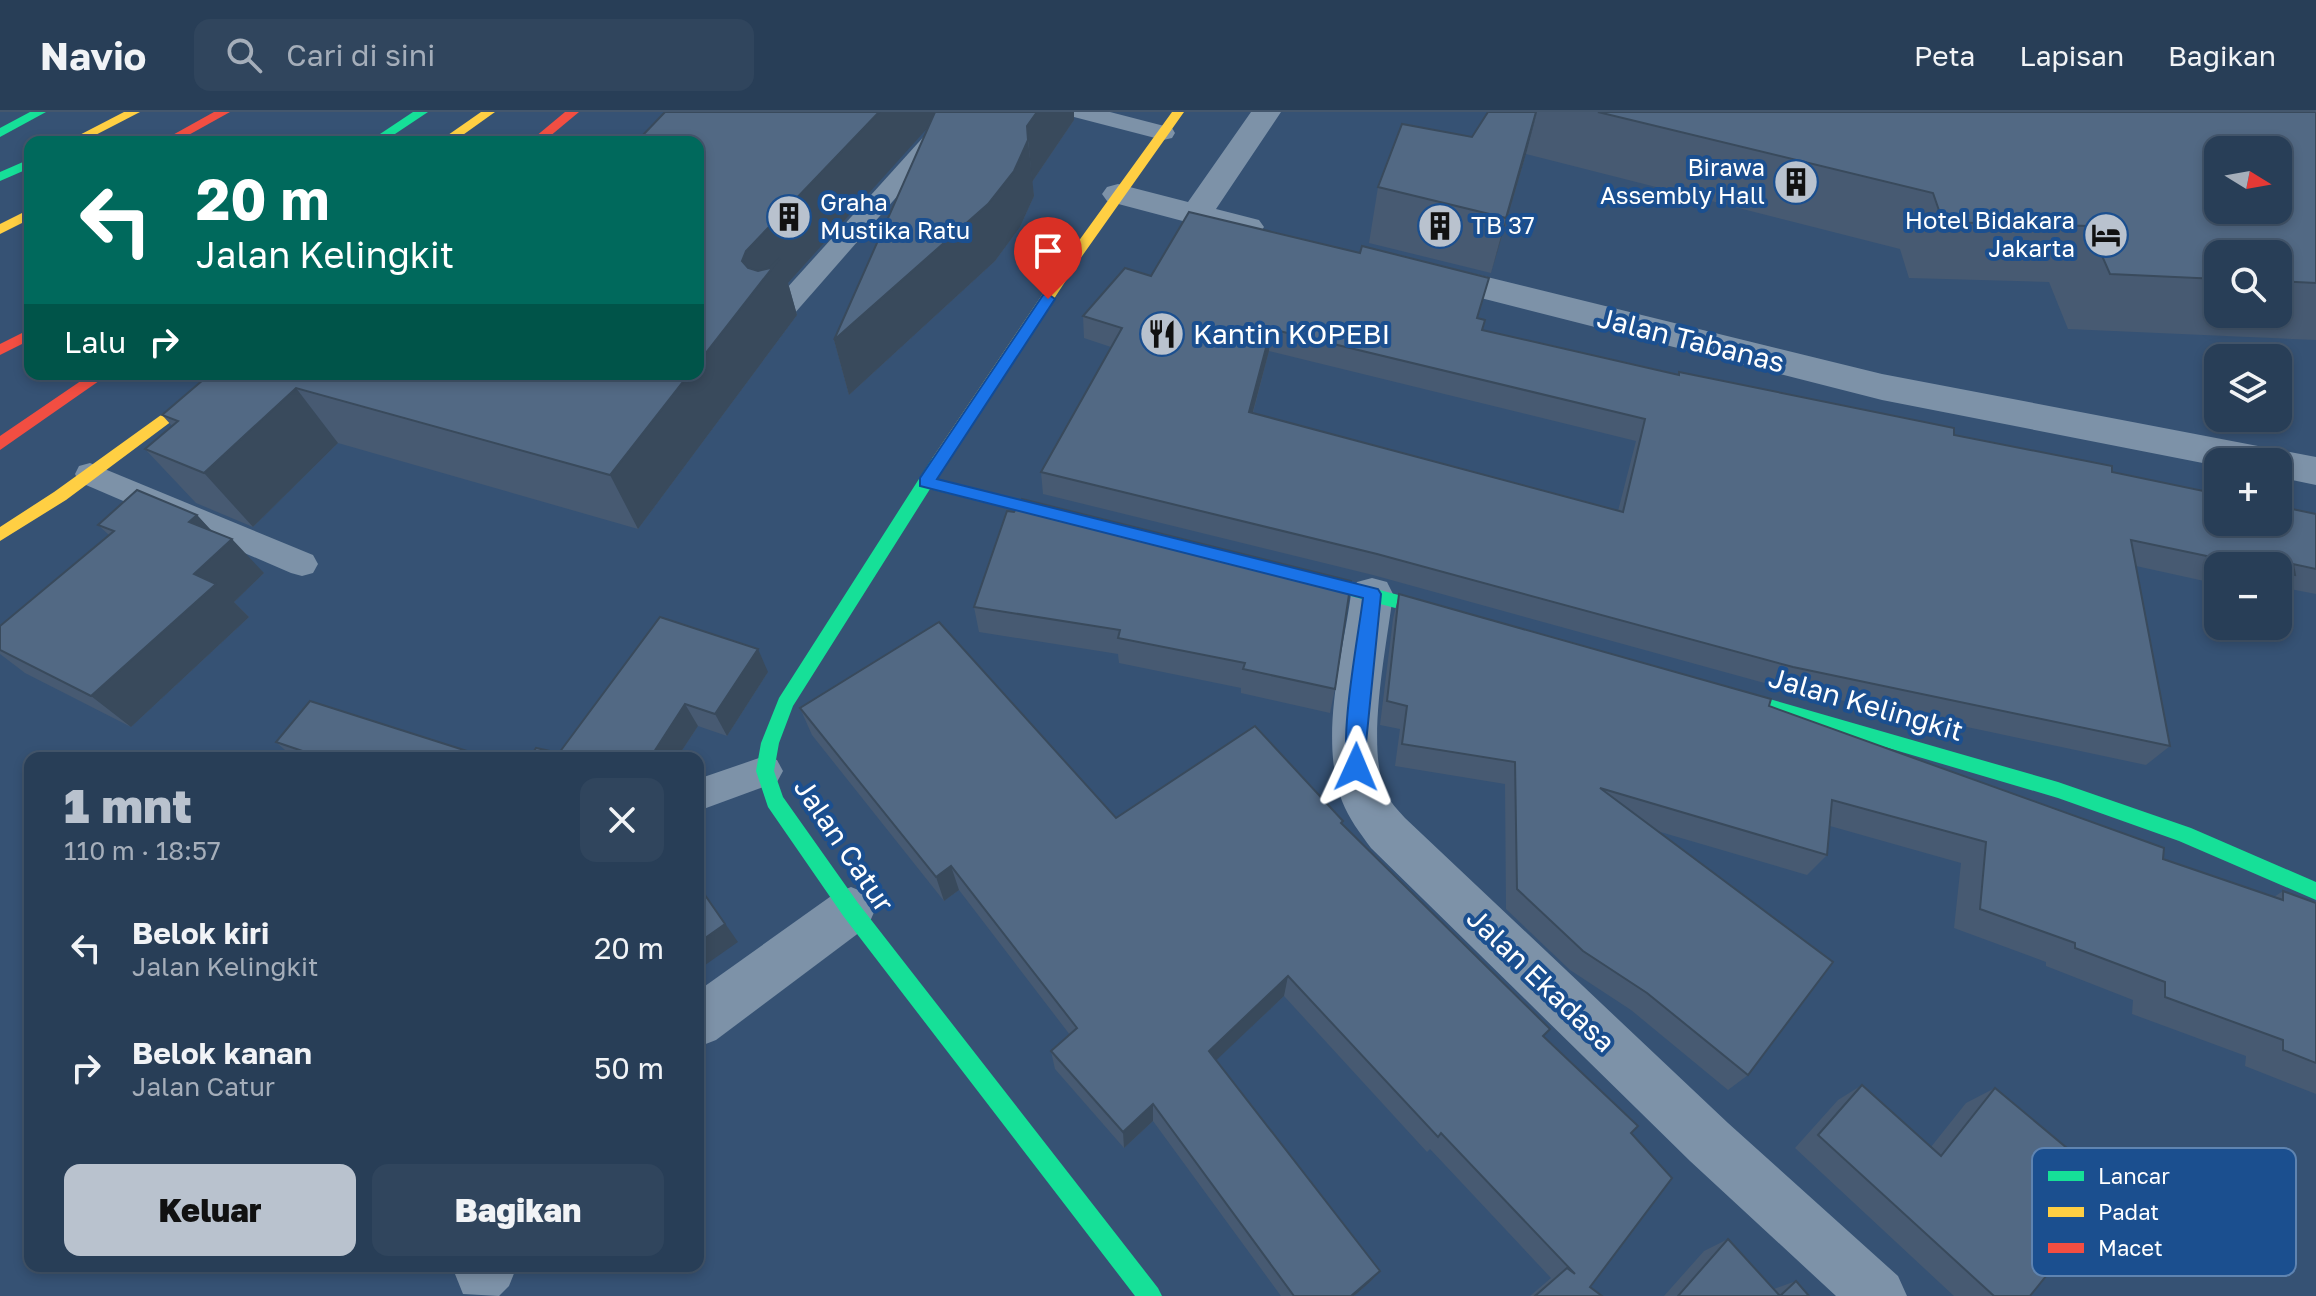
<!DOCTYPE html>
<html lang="id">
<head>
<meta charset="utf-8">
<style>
	body { margin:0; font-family:"Golos Text",sans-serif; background:#30455d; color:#f1f3f6; height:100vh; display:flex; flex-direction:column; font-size:30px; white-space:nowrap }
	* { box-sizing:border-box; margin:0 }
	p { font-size:26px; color:#a5aeba }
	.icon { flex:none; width:44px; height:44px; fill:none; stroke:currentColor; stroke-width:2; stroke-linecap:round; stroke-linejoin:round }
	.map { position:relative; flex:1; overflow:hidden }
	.details { position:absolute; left:24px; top:640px; width:680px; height:520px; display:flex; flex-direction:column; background:#283e57; border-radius:16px; box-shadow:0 4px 12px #0003,0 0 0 2px #44576d }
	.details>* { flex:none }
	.hud { position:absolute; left:24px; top:24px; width:680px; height:244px; border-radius:16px; box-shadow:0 4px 12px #0003,0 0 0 2px #44576d; background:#00695c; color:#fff; overflow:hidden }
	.needle { width:52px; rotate:101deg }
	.tools { position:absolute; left:2204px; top:24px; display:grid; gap:16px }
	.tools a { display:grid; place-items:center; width:88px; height:88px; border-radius:16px; background:#283e57; box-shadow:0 4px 12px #0003,0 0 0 2px #44576d; font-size:40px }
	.pin { position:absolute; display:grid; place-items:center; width:68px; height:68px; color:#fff; margin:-82px -34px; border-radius:50% 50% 50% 0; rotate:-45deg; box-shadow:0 0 8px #0007 }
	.pin .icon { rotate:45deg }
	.me { position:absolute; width:88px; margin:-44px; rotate:1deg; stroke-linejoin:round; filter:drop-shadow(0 0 6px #0008) }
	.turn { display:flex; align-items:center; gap:28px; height:168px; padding:0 40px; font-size:36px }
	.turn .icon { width:104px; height:104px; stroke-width:2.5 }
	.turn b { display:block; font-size:56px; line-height:68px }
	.then { display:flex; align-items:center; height:76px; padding:0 40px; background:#0003; gap:16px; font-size:30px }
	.round { display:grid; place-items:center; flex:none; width:84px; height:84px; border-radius:16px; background:#30455d }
	.summary { display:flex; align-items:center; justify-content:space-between; height:136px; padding:0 40px }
	h1 { font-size:48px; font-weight:800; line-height:60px; color:#b9c2ce }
	.primary-button { display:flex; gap:16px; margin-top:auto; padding:16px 40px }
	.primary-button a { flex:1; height:92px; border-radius:16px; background:#b9c2ce; color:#111; font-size:32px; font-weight:800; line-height:92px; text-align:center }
	.primary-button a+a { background:#30455d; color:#f1f3f6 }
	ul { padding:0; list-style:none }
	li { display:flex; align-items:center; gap:24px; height:120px; padding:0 40px }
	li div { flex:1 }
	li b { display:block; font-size:30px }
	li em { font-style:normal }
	header { display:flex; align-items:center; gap:48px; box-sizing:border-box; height:112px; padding:0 40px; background:#283e57; border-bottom:2px solid #44576d }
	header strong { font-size:38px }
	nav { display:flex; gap:44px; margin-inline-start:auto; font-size:28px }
	.search { width:560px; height:72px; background:#30455d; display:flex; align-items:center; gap:20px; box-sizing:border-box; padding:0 28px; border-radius:16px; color:#a5aeba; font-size:30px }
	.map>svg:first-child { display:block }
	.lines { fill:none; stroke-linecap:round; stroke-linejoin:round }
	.lane { fill:#7d92a8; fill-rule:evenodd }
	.street { fill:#7d92a8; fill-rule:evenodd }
	.fast { fill:#16e098; fill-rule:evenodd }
	.slow { fill:#ffcf43; fill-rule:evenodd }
	.jam { fill:#f24e42; fill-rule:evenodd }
	.wall { fill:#475a72; fill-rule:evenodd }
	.shaded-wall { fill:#394a5c }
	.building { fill:#526984; stroke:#394a5c; stroke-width:2; fill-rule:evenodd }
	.route { fill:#1a73e8; stroke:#114b97; stroke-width:2 }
	.labels { text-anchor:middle; stroke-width:8; stroke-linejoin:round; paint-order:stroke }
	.far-poi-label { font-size:24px; fill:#fff; stroke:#1b4f8f; text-anchor:end }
	.poi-label { font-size:28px; fill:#fff; stroke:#1b4f8f; text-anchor:start }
	.street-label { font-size:28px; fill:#fff; stroke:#1b4f8f }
	.key { fill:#1b4f8f; stroke:#5f84b1; stroke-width:2 }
	.key-label { font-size:22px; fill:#fff }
</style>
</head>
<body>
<header>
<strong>Navio</strong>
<div class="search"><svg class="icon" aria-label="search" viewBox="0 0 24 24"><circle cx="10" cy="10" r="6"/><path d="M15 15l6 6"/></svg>Cari di sini</div>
<nav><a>Peta</a><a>Lapisan</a><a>Bagikan</a></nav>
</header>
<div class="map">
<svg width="2316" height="1184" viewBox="0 0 2316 1184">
	<rect width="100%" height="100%" fill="#365274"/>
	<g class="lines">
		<g class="lane">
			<polygon points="946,0 971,0 787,210 777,213 767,210 763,204 767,198"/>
			<polygon points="1070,0 1110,0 1172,16 1175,21 1172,26 1163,28 1074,5"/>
			<polygon points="90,351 313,443 318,452 313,461 302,464 291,461 79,370 75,362 79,354"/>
			<polygon points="765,644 777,648 783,659 777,670 698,699 698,667"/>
		</g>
		<g class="street">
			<polygon points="1251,0 1281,0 1216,97 1259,108 1264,115 1259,122 1247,126 1107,89 1102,82 1107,75 1118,72 1188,90"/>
			<polygon points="1426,150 1882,262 2316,345 2316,373 2278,365 2278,350 2218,350 2218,354 1882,288 1414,169 1409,161 1414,153"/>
			<path d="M1372 466 1387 470 1393 482C1387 533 1365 635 1386 681 1390 690 1398 698 1405 706L1728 1011 1898 1164 1907 1184H1836L1690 1049 1371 736C1360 721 1349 707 1342 689 1319 625 1342 547 1351 482L1357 470Z"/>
			<polygon points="851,775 868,782 875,798 868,814 716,928 698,935 698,879 834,782"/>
			<polygon points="458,1154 517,1154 509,1174 499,1184 463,1182 455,1162"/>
		</g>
		<g class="fast">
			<polygon points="30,0 46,0 0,25 0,16"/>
			<polygon points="413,0 428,0 383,30 368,30"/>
			<polygon points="30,47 30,56 0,69 0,60"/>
			<polygon points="939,343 947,349 936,367 1075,401 1083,407 1075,413 930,377 793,594 779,631 774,659 783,685 858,791 1158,1176 1162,1184 1135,1184 844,805 768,695 756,659 761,631 779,586 933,345"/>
			<polygon points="1293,455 1455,498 1464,505 1455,512 1287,467 1285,462 1287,457"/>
			<polygon points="1714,571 2058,670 2191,716 2316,770 2316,788 2179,729 2058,686 1708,583 1705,578 1708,573"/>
		</g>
		<g class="slow">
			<polygon points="124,0 140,0 82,30 66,30"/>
			<polygon points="481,0 495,0 453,30 438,30"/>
			<polygon points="1172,0 1184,0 1080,147 945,353 933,353 931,349 933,345 1070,141"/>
			<polygon points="30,97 30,107 0,122 0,112"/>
			<polygon points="218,262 235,262 66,388 0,429 0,415 54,380"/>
		</g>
		<g class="jam">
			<polygon points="214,0 230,0 176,30 160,30"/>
			<polygon points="565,0 579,0 543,30 529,30"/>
			<polygon points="30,217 30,228 0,243 0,232"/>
			<polygon points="91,262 109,262 0,338 0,324"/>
		</g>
	</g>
	<g class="wall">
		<polygon points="665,0 1074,0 1074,8 1032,70 1034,84 1020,115 995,149 849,283 834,228 928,15 788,171 797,203 638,417 338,331 253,415 196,391 145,337 172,314 162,303 210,262 698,262 698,30 646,30 643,23"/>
		<path d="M1488 0H2316V228L2068 217 2049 170 1909 166 1900 137 1526 42 1491 161 1369 131 1378 75 1472 25ZM2218 142H2278V202H2218Z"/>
		<path d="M1151 164 1478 206 1483 218 1678 262 1679 260 2112 360 2316 402V482L2280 475 2278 477V454H2218V472L2136 454 2170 634 2146 653 1779 575 1373 463 1043 382 1041 360 1111 235 1084 226 1083 204ZM1269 239 1636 329 1618 399 1253 301Z"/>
		<polygon points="1007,399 1335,577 1330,601 1241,581 1241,576 1119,551 1118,542 979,520 974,495"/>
		<polygon points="197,403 211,419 264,461 234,490 249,505 131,615 25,561 0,542 0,514 109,423 98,413"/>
		<polygon points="1399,482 1769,594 2163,747 2274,785 2283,779 2316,791 2316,982 2245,954 2246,944 2132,902 2133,888 2046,854 2046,850 1954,816 1961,751 1830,714 1827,743 1807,763 1657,719 1748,963 1728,978 1631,898 1570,858 1506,797 1505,672 1395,654 1400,617 1380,613 1393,507"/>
		<polygon points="768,560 727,624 698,614 677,646 530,646 559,641"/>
		<polygon points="800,596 1116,706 1343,709 1342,712 1544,925 1631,1021 1590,1175 1602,1184 1530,1184 1551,1166 1430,1037 1427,1040 1284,884 1216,948 1380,1159 1370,1170 1354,1184 1281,1184 1153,1009 1124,1036 1055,957 1051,939 1070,923 959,778 944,789 812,623"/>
		<polygon points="276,630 489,646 294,646"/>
		<polygon points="1862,973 1931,1035 1966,991 1995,976 2030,1184 1954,1184 1795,1036 1838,988"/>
		<polygon points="1728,1127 1774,1177 1796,1169 1809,1184 1664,1184 1704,1139"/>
	</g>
	<g class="shaded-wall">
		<polygon points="879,0 942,0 788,171 797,203 638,417 610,363 689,262 698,262 698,251 746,139"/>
		<polygon points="1037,0 1074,0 1074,8 1032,70 1027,14"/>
		<polygon points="1537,0 1526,42 1491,161 1506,106"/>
		<polygon points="1028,28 1034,84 1020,115 995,149 849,283 834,228"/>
		<polygon points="1271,217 1269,239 1247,322 1249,300"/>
		<polygon points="296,276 338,331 253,415 204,361"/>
		<polygon points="197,403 225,433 232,427 264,461 234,490 249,505 131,615 91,584 194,462 189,410"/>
		<polygon points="758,537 768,560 727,624 715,602"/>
		<polygon points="685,592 698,614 677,646 650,646"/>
		<polygon points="951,754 959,778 944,789 936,765"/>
		<polygon points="701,777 738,830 698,858 698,831"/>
		<polygon points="1288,864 1284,884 1207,957 1209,939"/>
		<polygon points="1153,992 1153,1009 1124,1036 1123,1020"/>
		<polygon points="1380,1159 1370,1170 1354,1184 1351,1184"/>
	</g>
	<g class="building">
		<polygon points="665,0 879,0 746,139 742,149 748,156 758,159 770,156 780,146 698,251 698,30 647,30 643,23"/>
		<polygon points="935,0 1037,0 1027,14 1028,28 1014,59 988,92 834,228"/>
		<polygon points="1488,0 1536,0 1506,106 1378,75 1402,12 1472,25"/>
		<path d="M1598 0H2316V171L2278 169V142H2218V167L2110 162 2089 114 1943 110 1933 81ZM2218 38H2278V98H2218Z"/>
		<path d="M1189 100 1360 141 1362 134 1489 166 1477 206 1485 208 1482 218 1679 263V260L1954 316V323L2112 354V360L2218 382V410H2278V394L2316 402V457L2293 452 2295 463 2278 459V454H2254L2131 428 2170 634 1793 555 1377 442 1041 360 1122 216 1083 204 1125 156 1151 164ZM1271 217 1645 307 1623 400 1249 300Z"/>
		<polygon points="210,262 689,262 610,363 296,276 204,361 145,337 178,309 162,303"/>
		<polygon points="137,378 197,403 189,410 232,427 194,462 216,472 91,584 0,538 0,514 114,419 98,413"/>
		<polygon points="1022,387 1351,469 1335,577 1243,557 1245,551 1118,526 1120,518 974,495 1007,399 1014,400"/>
		<polygon points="1399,482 1771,587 1769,594 2164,736 2163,747 2283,788 2283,779 2316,791 2316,951 2283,938 2283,928 2165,885 2165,870 2075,836 2075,831 1980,797 1986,730 1832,688 1827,743 1600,676 1833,850 1748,963 1647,881 1583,839 1517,777 1515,650 1402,632 1407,594 1387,589"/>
		<polygon points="660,505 758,537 715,602 685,592 650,646 530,646 536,636 559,641"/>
		<polygon points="939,510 1116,706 1255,614 1343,709 1341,711 1550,917 1543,924 1638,1014 1631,1021 1672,1066 1590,1175 1602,1184 1535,1184 1567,1156 1575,1162 1441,1021 1438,1025 1288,864 1209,939 1380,1159 1351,1184 1294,1184 1153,992 1123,1020 1051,939 1077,916 951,754 936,765 800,596"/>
		<polygon points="310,589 489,646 323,646 276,630"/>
		<polygon points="698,773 725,812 698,831"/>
		<polygon points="1862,973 1941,1044 1995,976 2116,1077 2030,1184 1994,1184 1818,1023"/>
		<polygon points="1728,1127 1780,1184 1678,1184"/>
		<polygon points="1796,1169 1809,1184 1780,1184"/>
	</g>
	<path class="route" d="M1048 182 1055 187 937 367 1378 477 1381 482 1363 661H1350C1337 635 1359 520 1363 486L920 374V366L1043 183Z"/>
	<defs>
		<g id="building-disc" transform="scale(2.3)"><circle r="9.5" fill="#b9c2ce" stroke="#1b4f8f"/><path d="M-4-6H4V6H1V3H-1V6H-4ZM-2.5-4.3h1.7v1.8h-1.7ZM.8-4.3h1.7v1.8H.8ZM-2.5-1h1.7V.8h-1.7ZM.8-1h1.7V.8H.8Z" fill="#111"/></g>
		<g id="hotel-disc" transform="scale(2.3)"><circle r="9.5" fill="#b9c2ce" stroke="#1b4f8f"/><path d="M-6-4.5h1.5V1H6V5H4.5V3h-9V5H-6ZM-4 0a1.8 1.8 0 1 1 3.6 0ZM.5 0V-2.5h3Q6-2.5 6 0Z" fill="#111"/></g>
		<g id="restaurant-disc" transform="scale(2.3)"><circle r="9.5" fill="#b9c2ce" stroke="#1b4f8f"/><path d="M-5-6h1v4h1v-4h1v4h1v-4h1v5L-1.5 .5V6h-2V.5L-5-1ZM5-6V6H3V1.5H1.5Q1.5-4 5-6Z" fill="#111"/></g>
	</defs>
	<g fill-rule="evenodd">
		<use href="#building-disc" x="1796" y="70"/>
		<use href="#building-disc" x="789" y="105"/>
		<use href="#building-disc" x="1440" y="114"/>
		<use href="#hotel-disc" x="2106" y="123"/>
		<use href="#restaurant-disc" x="1162" y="222"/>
	</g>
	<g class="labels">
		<g class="far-poi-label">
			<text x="1765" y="64">Birawa<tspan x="1765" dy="28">Assembly Hall</tspan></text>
			<text x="820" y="99" text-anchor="start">Graha<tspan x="820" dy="28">Mustika Ratu</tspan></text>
			<text x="2075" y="117">Hotel Bidakara<tspan x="2075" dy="28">Jakarta</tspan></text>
			<text x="1471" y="122" text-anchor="start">TB 37</text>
		</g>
		<g class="poi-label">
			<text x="1193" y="232">Kantin KOPEBI</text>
		</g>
		<g class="street-label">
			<text transform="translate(1691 228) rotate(14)" y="10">Jalan Tabanas</text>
			<text transform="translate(1866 592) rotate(16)" y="10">Jalan Kelingkit</text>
			<text transform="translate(844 733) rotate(56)" y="10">Jalan Catur</text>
			<text transform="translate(1541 868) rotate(44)" y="10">Jalan Ekadasa</text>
		</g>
	</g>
	<rect x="2032" y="1036" width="264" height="128" rx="12" class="key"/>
	<rect x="2048" y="1059" width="36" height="10" fill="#16e098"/>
	<rect x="2048" y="1095" width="36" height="10" fill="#ffcf43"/>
	<rect x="2048" y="1131" width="36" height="10" fill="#f24e42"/>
	<g class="key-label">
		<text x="2098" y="1072">Lancar</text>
		<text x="2098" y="1108">Padat</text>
		<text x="2098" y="1144">Macet</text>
	</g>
</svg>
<div class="tools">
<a><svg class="needle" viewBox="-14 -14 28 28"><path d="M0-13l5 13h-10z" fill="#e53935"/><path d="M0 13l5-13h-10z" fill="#a5aeba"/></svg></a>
<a><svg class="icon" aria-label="search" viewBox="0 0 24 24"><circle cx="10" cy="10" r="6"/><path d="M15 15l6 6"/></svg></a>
<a><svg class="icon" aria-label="layers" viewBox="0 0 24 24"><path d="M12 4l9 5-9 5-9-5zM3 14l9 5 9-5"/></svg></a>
<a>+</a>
<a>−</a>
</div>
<div class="pin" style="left:1048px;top:187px;background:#d93025"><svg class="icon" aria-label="arrive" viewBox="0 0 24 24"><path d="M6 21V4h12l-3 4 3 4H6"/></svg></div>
<svg class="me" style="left:1356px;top:655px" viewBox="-20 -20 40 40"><path d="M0-17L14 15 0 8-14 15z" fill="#1a73e8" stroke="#fff" stroke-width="4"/></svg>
<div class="hud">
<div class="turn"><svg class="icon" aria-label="left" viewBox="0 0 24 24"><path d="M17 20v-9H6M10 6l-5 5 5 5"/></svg><div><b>20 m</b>Jalan Kelingkit</div></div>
<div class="then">Lalu<svg class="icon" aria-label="right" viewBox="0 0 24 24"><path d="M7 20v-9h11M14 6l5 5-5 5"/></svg></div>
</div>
<section class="details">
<div class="summary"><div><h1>1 mnt</h1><p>110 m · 18:57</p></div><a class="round"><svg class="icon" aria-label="close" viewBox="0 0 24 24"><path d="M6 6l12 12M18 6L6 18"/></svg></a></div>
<ul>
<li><svg class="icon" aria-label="left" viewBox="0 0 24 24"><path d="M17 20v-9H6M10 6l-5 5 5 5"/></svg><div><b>Belok kiri</b><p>Jalan Kelingkit</p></div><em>20 m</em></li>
<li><svg class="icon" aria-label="right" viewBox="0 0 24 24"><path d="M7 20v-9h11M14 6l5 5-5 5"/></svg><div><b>Belok kanan</b><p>Jalan Catur</p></div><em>50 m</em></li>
</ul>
<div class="primary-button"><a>Keluar</a><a>Bagikan</a></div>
</section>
</div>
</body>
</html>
